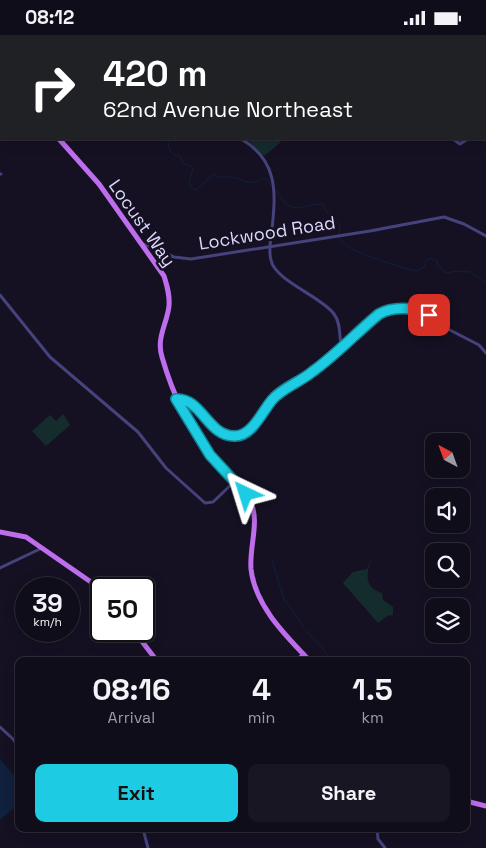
<!DOCTYPE html>
<html lang="en">
<head>
<meta charset="utf-8">
<style>
	body { margin:0; font-family:"Space Grotesk",sans-serif; background:#191623; color:#f1f3f6; height:100vh; display:flex; flex-direction:column; font-size:19px; white-space:nowrap }
	* { box-sizing:border-box; margin:0 }
	p { font-size:16px; color:#9c9ca2 }
	.icon { flex:none; width:28px; height:28px; fill:none; stroke:currentColor; stroke-width:2; stroke-linecap:round; stroke-linejoin:round }
	.map { position:relative; flex:1; overflow:hidden }
	.side { position:absolute; left:15px; top:622px; width:455px; height:175px; display:flex; flex-direction:column; background:#100d1a; border-radius:10px; box-shadow:0 2px 12px #0003,0 0 0 1px #302d39 }
	.side>* { flex:none }
	.top-card { position:absolute; left:0px; top:0px; width:486px; height:105px; box-shadow:0 2px 12px #0003,0 0 0 1px #302d39; background:#202124; color:#fff; overflow:hidden }
	.needle { width:32px; rotate:319deg }
	.buttons { position:absolute; left:425px; top:398px; display:grid; gap:10px }
	.buttons a { display:grid; place-items:center; width:45px; height:45px; border-radius:10px; background:#100d1a; box-shadow:0 2px 12px #0003,0 0 0 1px #302d39; font-size:25px }
	.speed { position:absolute; left:15px; top:542px; display:flex; gap:10px; font-size:25px; font-weight:700; text-align:center }
	.speed>* { display:grid; place-content:center; width:65px; height:65px; border-radius:50%; background:#100d1a; box-shadow:0 2px 12px #0003,0 0 0 1px #302d39; line-height:1 }
	.speed small { font-size:12px; font-weight:400 }
	.speed .limit { border:2px solid #111; border-radius:8px; background:#fff; color:#111 }
	.pin { position:absolute; display:grid; place-items:center; width:42px; height:42px; color:#fff; margin:-21px; border-radius:10px; box-shadow:0 2px 8px #0006 }
	.me { position:absolute; width:55px; margin:-28px; rotate:319deg; stroke-linejoin:round; filter:drop-shadow(0 0 4px #0008) }
	.turn { display:flex; align-items:center; gap:18px; height:105px; padding:0 20px; font-size:22px }
	.turn .icon { width:65px; height:65px; stroke-width:2.5 }
	.turn b { display:block; font-size:35px; line-height:42px }
	.eta { display:flex; justify-content:space-evenly; align-items:center; height:85px; text-align:center }
	.eta b { font-size:30px; font-weight:800; line-height:35px }
	.action { display:flex; gap:10px; margin-top:auto; padding:10px 20px }
	.action a { flex:1; height:58px; border-radius:10px; background:#1dcce2; color:#111; font-size:20px; font-weight:800; line-height:58px; text-align:center }
	.action a+a { background:#191623; color:#f1f3f6 }
	.status { display:flex; justify-content:space-between; align-items:center; height:35px; padding:0 25px; background:#100d1a; direction:ltr }
	.status svg { height:14px; fill:currentColor }
	.map>svg:first-child { display:block }
	.green { fill:#152c2c }
	.water { fill:#10203d }
	.lines { fill:none; stroke-linecap:round; stroke-linejoin:round }
	.stream { stroke:#10203d; stroke-width:1 }
	.minor { stroke:#45427c; stroke-width:3 }
	.major { stroke:#be6dec; stroke-width:5 }
	.route-casing { stroke:#138593; stroke-width:12 }
	.route { stroke:#1dcce2; stroke-width:9 }
	.labels { text-anchor:middle; stroke-width:5; stroke-linejoin:round; paint-order:stroke }
	.street-label { font-size:18px; fill:#dcd8fa; stroke:#151123 }
</style>
</head>
<body>
<div class="status"><b>08:12</b><svg viewBox="0 0 49 12"><path d="M0 12V9h3v3zM5 12V6h3v6zM10 12V3h3v9zM15 12V0h3v12zM26 1h20v11H26zM47 4h2v5h-2z"/></svg></div>
<div class="map">
<svg width="486" height="813" viewBox="0 0 486 813">
	<rect width="100%" height="100%" fill="#151123"/>
	<g class="green">
		<polygon points="246,104 278,104 281,107 264,121"/>
		<polygon points="63,379 70,390 46,411 32,396 50,380 56,386"/>
		<path d="M373 522C372 526 368 532 368 537 366 549 372 555 382 558L383 565 393 572V580L387 581 378 588 343 548 353 537 367 534Z"/>
	</g>
	<polygon class="water" points="0,724 19,746 19,769 0,785"/>
	<g class="lines">
		<g class="stream">
			<polyline points="0,28 1,27"/>
			<polyline points="0,97 1,97"/>
			<path d="M168 104C168 112 169 121 179 120L184 129 189 130 193 133 189 147 193 154 196 155 214 139 218 142H232L251 148 265 143 271 150"/>
			<path d="M275 154C279 158 281 164 285 168 294 178 312 168 323 169L326 176 340 190C340 193 338 199 339 202 342 216 398 231 411 235L417 236 424 232 427 225 430 223 437 226 438 231 446 238 457 236 471 237 486 248"/>
			<polyline points="272,526 284,564 304,592"/>
			<polyline points="306,595 333,626"/>
		</g>
		<g class="minor">
			<polyline points="116,0 117,1"/>
			<polyline points="472,0 473,1"/>
			<polyline points="413,1 415,0"/>
			<polyline points="485,15 486,16"/>
			<polyline points="485,90 486,89"/>
			<path d="M241 104C278 125 276 157 272 194 271 204 268 215 271 225 275 246 321 261 334 279 342 290 338 301 342 312"/>
			<polyline points="453,104 460,109 468,104"/>
			<polyline points="0,139 1,139"/>
			<polyline points="141,208 174,222 191,224 370,196 444,182 464,189 486,201"/>
			<polyline points="0,260 50,322 138,397 166,433 205,468 213,467 235,446"/>
			<polyline points="177,364 183,364 190,367 220,397 233,401 244,399 253,391 273,364 313,337 379,279 394,274 423,277 446,293 479,310 486,318"/>
			<polyline points="0,533 42,513"/>
			<polyline points="0,692 13,704 19,712"/>
			<polyline points="143,794 148,813"/>
			<polyline points="377,794 378,804 385,813"/>
		</g>
		<g class="major">
			<polyline points="0,8 1,10"/>
			<polyline points="0,54 1,54"/>
			<path d="M59 104 99 149 164 241C167 251 170 260 169 271 167 289 156 303 162 322 172 357 188 392 211 420 223 434 240 447 249 463 261 486 249 510 251 534 255 571 286 601 310 626"/>
			<polyline points="0,497 26,502 101,554"/>
			<polyline points="134,596 157,626"/>
			<polyline points="296,626 304,620"/>
			<polyline points="466,766 486,771"/>
		</g>
	</g>
	<g class="lines">
		<g class="route-casing">
			<path id="route" d="M246 459 210 420 176 364C202 363 208 402 235 401 252 401 262 377 272 365 282 353 300 347 312 337 336 320 356 298 379 279 393 271 415 272 429 280"/>
		</g>
		<use href="#route" class="route"/>
	</g>
	<g class="labels">
		<g class="street-label">
			<text transform="translate(142 188) rotate(55)" y="6">Locust Way</text>
			<text transform="translate(267 198) rotate(-9)" y="6">Lockwood Road</text>
		</g>
	</g>
</svg>
<div class="buttons">
<a><svg class="needle" viewBox="-14 -14 28 28"><path d="M0-13l5 13h-10z" fill="#e53935"/><path d="M0 13l5-13h-10z" fill="#9c9ca2"/></svg></a>
<a><svg class="icon" aria-label="sound" viewBox="0 0 24 24"><path d="M4 9h4l5-4v14l-5-4H4zM17 9q2 3 0 6"/></svg></a>
<a><svg class="icon" aria-label="search" viewBox="0 0 24 24"><circle cx="10" cy="10" r="6"/><path d="M15 15l6 6"/></svg></a>
<a><svg class="icon" aria-label="layers" viewBox="0 0 24 24"><path d="M12 4l9 5-9 5-9-5zM3 14l9 5 9-5"/></svg></a>
</div>
<div class="speed"><div>39<small>km/h</small></div><div class="limit">50</div></div>
<div class="pin" style="left:429px;top:280px;background:#d93025"><svg class="icon" aria-label="arrive" viewBox="0 0 24 24"><path d="M6 21V4h12l-3 4 3 4H6"/></svg></div>
<svg class="me" style="left:246px;top:459px" viewBox="-20 -20 40 40"><path d="M0-17L14 15 0 8-14 15z" fill="#1dcce2" stroke="#fff" stroke-width="4"/></svg>
<div class="top-card">
<div class="turn"><svg class="icon" aria-label="right" viewBox="0 0 24 24"><path d="M7 20v-9h11M14 6l5 5-5 5"/></svg><div><b>420 m</b>62nd Avenue Northeast</div></div>
</div>
<section class="side">
<div class="eta">
<div><b>08:16</b><p>Arrival</p></div>
<div><b>4</b><p>min</p></div>
<div><b>1.5</b><p>km</p></div>
</div>
<div class="action"><a>Exit</a><a>Share</a></div>
</section>
</div>
</body>
</html>
